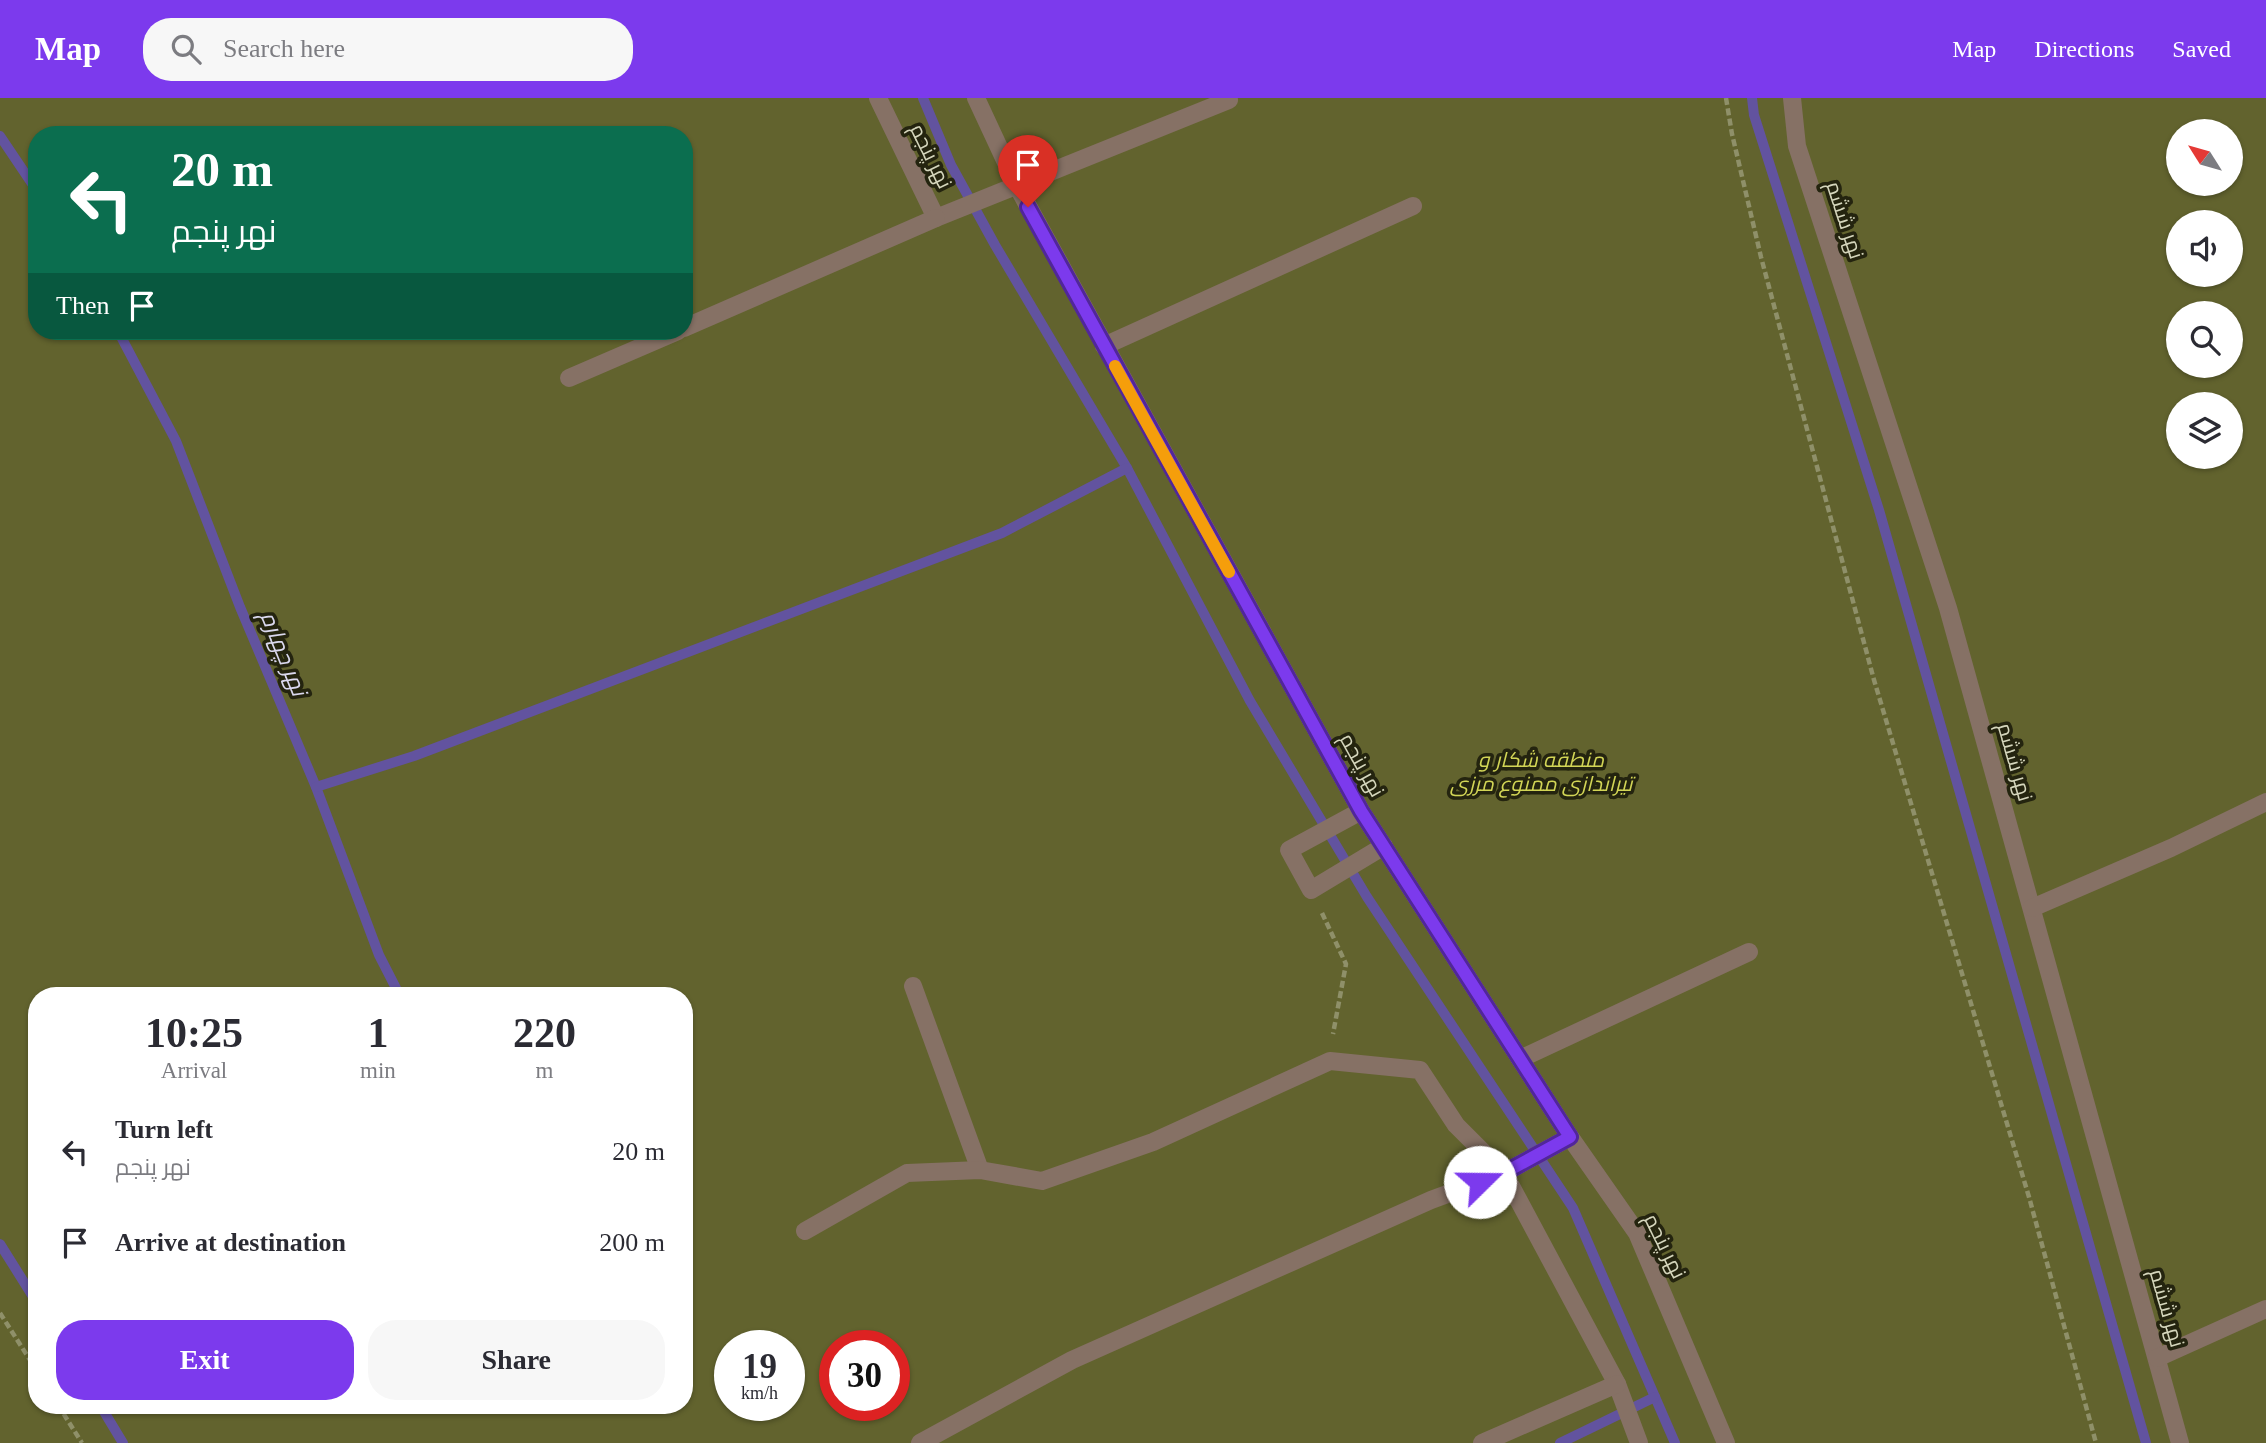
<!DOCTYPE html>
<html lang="en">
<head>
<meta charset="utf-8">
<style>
	body { margin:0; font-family:"Times New Roman",Cairo,serif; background:#f7f7f7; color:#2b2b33; height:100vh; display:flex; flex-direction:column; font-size:26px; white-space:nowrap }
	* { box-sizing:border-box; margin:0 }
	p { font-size:23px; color:#7c7c81 }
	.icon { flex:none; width:38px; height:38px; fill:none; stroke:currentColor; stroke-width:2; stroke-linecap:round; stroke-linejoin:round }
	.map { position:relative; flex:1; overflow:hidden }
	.sheet { position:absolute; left:28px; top:889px; width:665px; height:427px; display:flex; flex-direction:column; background:#fff; border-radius:28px; box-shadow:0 2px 5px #0004 }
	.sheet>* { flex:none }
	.hud { position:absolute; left:28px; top:28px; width:665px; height:214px; border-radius:28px; box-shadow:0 2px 5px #0004; background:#0b6e4f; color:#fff; overflow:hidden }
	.needle { width:46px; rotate:307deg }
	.controls { position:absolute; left:2166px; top:21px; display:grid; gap:14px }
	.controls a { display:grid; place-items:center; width:77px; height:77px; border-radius:50%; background:#fff; box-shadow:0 2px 5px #0004; font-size:35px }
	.speed { position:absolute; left:714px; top:1232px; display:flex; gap:14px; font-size:35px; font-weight:700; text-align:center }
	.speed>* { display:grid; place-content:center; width:91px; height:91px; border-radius:50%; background:#fff; box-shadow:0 2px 5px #0004; line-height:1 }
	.speed small { font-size:18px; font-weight:400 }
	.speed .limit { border:10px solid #d22; background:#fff; color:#111 }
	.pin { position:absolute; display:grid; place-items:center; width:60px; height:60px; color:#fff; margin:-72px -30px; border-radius:50% 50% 50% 0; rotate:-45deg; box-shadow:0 0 7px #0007 }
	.pin .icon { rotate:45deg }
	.me { position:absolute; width:77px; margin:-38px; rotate:68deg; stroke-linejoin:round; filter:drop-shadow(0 0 5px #0008) }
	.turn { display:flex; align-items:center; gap:24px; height:147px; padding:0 28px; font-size:32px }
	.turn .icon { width:91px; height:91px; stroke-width:2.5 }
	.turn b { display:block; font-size:49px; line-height:60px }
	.then { display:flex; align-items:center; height:66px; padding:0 28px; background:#0003; gap:14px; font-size:26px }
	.eta { display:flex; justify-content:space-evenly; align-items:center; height:119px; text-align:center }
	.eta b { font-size:42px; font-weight:800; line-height:49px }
	.button { display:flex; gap:14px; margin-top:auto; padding:14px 28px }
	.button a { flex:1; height:80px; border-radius:28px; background:#7c3aed; color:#fff; font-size:28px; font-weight:800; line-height:80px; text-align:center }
	.button a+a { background:#f7f7f7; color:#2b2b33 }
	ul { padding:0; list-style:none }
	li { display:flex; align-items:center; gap:21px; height:91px; padding:0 28px }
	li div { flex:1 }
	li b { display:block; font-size:26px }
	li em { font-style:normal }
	header { display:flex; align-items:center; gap:42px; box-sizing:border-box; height:98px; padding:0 35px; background:#7c3aed; color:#fff }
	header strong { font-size:33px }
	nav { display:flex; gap:38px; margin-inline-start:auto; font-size:24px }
	.search { width:490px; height:63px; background:#f7f7f7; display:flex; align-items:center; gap:18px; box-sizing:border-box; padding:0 24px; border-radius:28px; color:#7c7c81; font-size:26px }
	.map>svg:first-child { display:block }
	.green { fill:#62632e; fill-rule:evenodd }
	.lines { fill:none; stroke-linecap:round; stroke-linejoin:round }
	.stream { stroke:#62539f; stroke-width:10 }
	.path { stroke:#8f9069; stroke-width:4.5; stroke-dasharray:7 3.5; stroke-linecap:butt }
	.minor { stroke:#867165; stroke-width:18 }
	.route-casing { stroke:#51269a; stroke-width:18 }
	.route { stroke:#7c3aed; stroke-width:12 }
	.slow { stroke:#f59e0b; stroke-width:12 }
	.labels { text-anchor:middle; stroke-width:7; stroke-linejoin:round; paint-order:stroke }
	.street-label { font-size:21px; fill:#d5d6bc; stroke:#24240f }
	.park-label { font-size:21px; font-style:italic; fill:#d2d556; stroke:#24240f }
	.water-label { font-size:23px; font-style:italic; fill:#dad8ee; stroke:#24240f }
</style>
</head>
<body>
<header>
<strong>Map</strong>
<div class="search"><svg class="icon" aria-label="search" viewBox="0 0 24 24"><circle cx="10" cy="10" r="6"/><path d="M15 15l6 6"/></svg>Search here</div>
<nav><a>Map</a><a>Directions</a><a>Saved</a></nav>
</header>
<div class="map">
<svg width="2266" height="1345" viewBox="0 0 2266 1345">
	<rect width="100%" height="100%" fill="#3e3f08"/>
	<path class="green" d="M0 0H2266V1345H0ZM2179 33H2231V86H2179ZM37 37H684V233H37ZM2179 124H2231V177H2179ZM2179 215H2231V268H2179ZM2179 306H2231V359H2179ZM37 898H684V1307H37ZM730 1248H789V1307H730ZM835 1248H894V1307H835Z"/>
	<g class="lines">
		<g class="stream">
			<polyline points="923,0 951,67 995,147 1127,370 1250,603 1367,799 1573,1110 1675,1345"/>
			<polyline points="1752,0 1754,17 1879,412 2146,1345"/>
			<polyline points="0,38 37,93"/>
			<polyline points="118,233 176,343 240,509 316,689 379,857 400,898"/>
			<polyline points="316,689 414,658 1002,435 1127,370"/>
			<polyline points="0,1146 37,1205"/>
			<polyline points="100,1307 123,1345"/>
			<polyline points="1560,1345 1655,1299"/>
		</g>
		<g class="path">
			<polyline points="1726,0 1732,36 1761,159 1874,582 2029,1099 2096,1345"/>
			<polyline points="1322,815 1346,866 1333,936"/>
			<polyline points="0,1215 37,1273"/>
			<polyline points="58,1307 82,1345"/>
		</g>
		<g class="minor">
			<polyline points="878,0 936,120 1229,2"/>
			<polyline points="976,0 1016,86 1361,713 1570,1039 1637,1135 1726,1345"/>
			<polyline points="1792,0 1797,48 1948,510 2180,1345"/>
			<polyline points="684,230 936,120"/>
			<polyline points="1104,248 1413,108"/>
			<polyline points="569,280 678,233"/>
			<polyline points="1361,713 1289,752 1311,792 1384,748"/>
			<polyline points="2032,810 2171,750 2266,704"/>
			<polyline points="913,888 980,1072"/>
			<polyline points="1520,961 1749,854"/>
			<polyline points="1570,1039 1504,1075 1617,1286 1639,1345"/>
			<polyline points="805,1133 907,1075 980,1072 1042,1083 1153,1044 1330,963 1420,972 1456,1027 1504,1075 1431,1102 1072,1262 920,1345"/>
			<polyline points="2157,1260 2266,1211"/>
			<polyline points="1482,1345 1617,1286"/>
		</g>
	</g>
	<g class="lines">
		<g class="route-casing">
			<polyline id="route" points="1028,109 1361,713 1570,1039 1504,1075 1480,1084"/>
		</g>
		<use href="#route" class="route"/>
		<polyline class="slow" points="1115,268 1229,474"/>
	</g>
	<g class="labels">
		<g class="street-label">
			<text transform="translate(931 58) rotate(64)" y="7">نهر پنجم</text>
			<text transform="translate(1845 122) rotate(72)" y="7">نهر ششم</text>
			<text transform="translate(2015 664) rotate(74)" y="7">نهر ششم</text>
			<text transform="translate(1362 667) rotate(61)" y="7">نهر پنجم</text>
			<text transform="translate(1665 1148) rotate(64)" y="7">نهر پنجم</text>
			<text transform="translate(2167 1210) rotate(74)" y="7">نهر ششم</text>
		</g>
		<g class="park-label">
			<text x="1541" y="669">منطقه شکار و<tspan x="1541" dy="24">تیراندازی ممنوع مرزی</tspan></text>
		</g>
		<g class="water-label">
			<text transform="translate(284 555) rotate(68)" y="8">نهر چهارم</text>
		</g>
	</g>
</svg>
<div class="controls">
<a><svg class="needle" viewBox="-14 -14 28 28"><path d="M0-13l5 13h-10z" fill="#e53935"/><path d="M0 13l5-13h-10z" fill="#7c7c81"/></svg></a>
<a><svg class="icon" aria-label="sound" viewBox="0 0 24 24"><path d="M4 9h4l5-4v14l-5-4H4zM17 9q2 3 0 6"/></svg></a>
<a><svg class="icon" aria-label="search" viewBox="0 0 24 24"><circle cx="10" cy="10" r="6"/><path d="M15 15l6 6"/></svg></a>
<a><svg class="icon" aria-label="layers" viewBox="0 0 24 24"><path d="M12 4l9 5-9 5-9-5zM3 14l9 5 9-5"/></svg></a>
</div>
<div class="speed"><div>19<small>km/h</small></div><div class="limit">30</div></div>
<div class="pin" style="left:1028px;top:109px;background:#d93025"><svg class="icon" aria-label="arrive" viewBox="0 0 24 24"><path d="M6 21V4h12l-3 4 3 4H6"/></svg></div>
<svg class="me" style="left:1480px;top:1084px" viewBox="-20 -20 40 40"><circle r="19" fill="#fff"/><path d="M0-13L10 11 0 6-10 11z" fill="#7c3aed"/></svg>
<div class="hud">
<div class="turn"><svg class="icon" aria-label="left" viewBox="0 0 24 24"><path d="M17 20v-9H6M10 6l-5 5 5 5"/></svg><div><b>20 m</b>نهر پنجم</div></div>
<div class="then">Then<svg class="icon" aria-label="arrive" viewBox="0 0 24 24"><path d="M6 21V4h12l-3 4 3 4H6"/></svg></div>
</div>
<section class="sheet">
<div class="eta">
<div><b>10:25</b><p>Arrival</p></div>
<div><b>1</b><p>min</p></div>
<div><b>220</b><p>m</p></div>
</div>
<ul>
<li><svg class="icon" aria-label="left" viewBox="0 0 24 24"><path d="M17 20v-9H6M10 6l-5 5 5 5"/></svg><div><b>Turn left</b><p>نهر پنجم</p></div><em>20 m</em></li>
<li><svg class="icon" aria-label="arrive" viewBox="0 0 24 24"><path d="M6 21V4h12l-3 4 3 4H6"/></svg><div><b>Arrive at destination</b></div><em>200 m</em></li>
</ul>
<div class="button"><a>Exit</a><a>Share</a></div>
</section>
</div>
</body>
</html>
